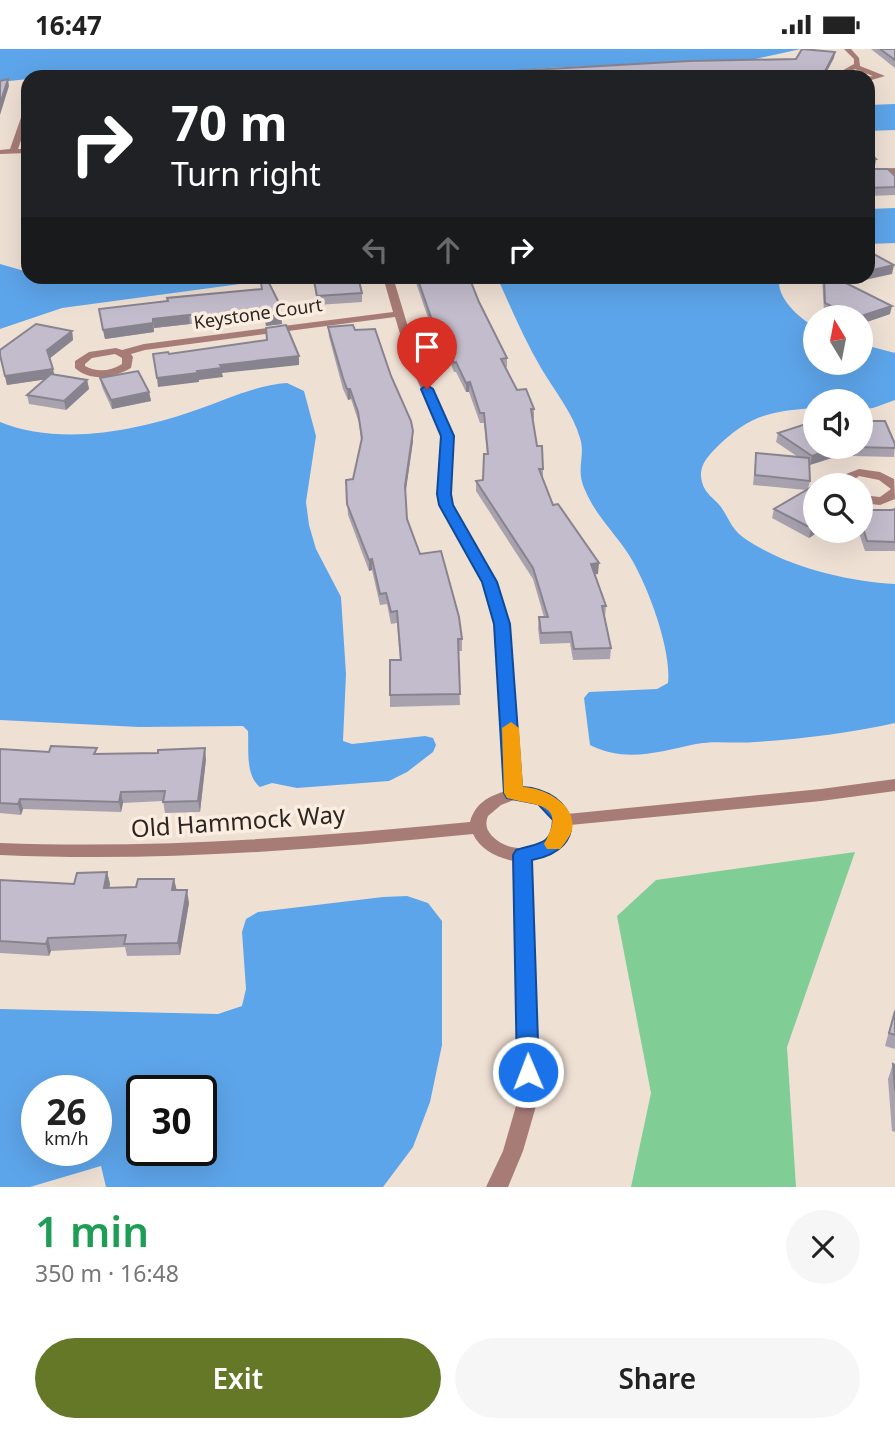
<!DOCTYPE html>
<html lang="en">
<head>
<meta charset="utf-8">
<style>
	body { margin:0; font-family:"Noto Sans",sans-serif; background:#f6f6f6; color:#222; height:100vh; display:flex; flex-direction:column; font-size:26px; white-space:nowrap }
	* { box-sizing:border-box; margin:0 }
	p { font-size:23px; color:#767676 }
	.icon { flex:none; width:38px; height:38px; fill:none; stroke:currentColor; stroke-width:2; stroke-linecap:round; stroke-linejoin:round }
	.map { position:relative; height:1138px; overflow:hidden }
	.details { display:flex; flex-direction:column; background:#fff; flex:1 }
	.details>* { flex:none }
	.top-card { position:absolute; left:21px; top:21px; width:854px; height:214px; border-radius:21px; box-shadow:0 7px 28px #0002; background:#202124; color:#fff; overflow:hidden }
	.needle { width:46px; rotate:350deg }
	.tools { position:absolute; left:803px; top:256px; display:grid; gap:14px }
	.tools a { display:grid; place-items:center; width:70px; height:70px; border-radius:50%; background:#fff; box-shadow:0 7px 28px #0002; font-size:35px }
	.speed { position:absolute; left:21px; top:1026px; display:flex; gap:14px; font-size:35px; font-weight:700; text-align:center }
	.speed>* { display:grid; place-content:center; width:91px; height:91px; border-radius:50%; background:#fff; box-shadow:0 7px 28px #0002; line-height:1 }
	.speed small { font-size:18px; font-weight:400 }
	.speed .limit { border:4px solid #111; border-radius:10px; background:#fff; color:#111 }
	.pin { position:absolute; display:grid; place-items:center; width:60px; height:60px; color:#fff; margin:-72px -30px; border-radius:50% 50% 50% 0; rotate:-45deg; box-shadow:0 0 7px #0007 }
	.pin .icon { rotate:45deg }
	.me { position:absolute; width:77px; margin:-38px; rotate:359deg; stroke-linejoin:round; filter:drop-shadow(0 0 5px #0008) }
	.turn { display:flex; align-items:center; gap:24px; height:147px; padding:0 35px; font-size:32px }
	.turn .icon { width:91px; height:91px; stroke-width:2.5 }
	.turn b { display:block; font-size:49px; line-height:60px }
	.lanes { display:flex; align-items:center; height:66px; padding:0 35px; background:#0003; justify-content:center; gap:35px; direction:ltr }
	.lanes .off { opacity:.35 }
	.round { display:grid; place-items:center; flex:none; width:74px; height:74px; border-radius:37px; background:#f6f6f6 }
	.summary { display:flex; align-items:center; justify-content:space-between; height:119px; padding:0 35px }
	h1 { font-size:42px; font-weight:600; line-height:52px; color:#1e9e55 }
	.primary-button { display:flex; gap:14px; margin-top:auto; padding:14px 35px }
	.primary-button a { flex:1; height:80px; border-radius:42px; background:#647828; color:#fff; font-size:28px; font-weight:600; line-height:80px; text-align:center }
	.primary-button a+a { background:#f6f6f6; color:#222 }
	.status { display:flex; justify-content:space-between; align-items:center; height:49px; padding:0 35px; background:#fff; direction:ltr }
	.status svg { height:19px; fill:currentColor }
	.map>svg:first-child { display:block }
	.green { fill:#80ce95 }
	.water { fill:#5da5ea; fill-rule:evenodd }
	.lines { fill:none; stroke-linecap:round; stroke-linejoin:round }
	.street { fill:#a87c76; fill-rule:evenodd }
	.wall { fill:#a8a2af }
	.shaded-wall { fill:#88848f }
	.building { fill:#c3bccc; stroke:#88848f; stroke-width:2 }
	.route { fill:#1a73e8; stroke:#114b97; stroke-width:2 }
	.slow { fill:#f59e0b }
	.labels { text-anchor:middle; stroke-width:7; stroke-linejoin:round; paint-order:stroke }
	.far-street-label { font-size:18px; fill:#2b2621; stroke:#fcede1 }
	.near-street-label { font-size:24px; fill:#2b2621; stroke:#fcede1 }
</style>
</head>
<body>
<div class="status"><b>16:47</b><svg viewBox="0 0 49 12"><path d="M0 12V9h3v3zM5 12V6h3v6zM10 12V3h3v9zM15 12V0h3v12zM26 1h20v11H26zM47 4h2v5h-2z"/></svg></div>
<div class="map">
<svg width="895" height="1138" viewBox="0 0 895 1138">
	<rect width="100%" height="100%" fill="#efe0d4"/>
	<polygon class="green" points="855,803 787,998 796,1138 631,1138 651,1044 617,867 656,831"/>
	<g class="water">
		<polygon points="0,0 801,0 755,10 547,19 438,28 28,28 28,30 0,33"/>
		<polygon points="895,55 895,81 868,82 868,56"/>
		<polygon points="895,159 895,194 868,195 868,160"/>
		<polygon points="0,215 28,223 28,228 279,228 255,233 62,259 0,280"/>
		<path d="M497 228H780C774 247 799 269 815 278L816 313H861V295L895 304V351L873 359 863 360 861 352H816L815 359C769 362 748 367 715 400 706 409 698 419 702 433 705 445 714 449 721 458 730 471 732 482 747 491 788 518 846 532 895 535V674C849 684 802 690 755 693 736 695 714 691 696 695 658 703 626 714 590 696L584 649 589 643 657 640 668 634C672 600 646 531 627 503 613 482 595 465 585 441 575 419 586 408 580 389 573 364 554 341 541 319 524 290 511 259 497 228Z"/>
		<path d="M287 334 304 342 316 387 306 453 309 476 316 500 341 548 346 625 343 692 352 695 425 687 433 689 436 696 433 703 407 723 389 732 297 739 272 734 260 738C245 726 249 700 248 682L243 677 139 678 0 671V373C61 398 140 381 199 360 227 350 257 336 287 334Z"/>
		<path d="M407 847 428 854 442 872V996L430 1053 413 1098 383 1138H106L101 1117 30 1138H0V960L218 965 242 957 246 940 242 883 246 870 258 863 383 848ZM96 1041V1101H37V1041ZM201 1041V1101H142V1041Z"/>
	</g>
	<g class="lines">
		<g class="street">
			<polygon points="844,0 851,0 859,9 860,17 885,27 868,32 867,28 873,27 855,20 840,28 831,28 854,15 854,10"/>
			<polygon points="28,58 28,71 18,100 28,100 28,104 0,105 0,101 10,100 24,60"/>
			<polygon points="895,119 895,125 868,126 868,120"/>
			<path d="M383 228H393L417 308 454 387 450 445 452 456 496 533 509 575 522 741C539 744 560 746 567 765L821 740 895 730V742L821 752 570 776C563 797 551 806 531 812L537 975 536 1057 523 1102 508 1138H486L503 1102 516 1057 517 975 514 812C497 809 480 800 473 785 315 801 158 813 0 806V794C158 800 313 788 470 773 475 755 488 747 506 742L495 575 482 533 440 456 438 445 442 387 407 308 395 268 145 301 131 305 133 308 131 319C113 329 91 333 75 319V312L89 303 116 299 122 301 144 295 393 263ZM115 305 122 309V315C110 322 98 324 85 317V315L92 309ZM514 751C526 753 542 753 550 764 569 787 521 816 492 787 486 780 485 775 488 767L501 756Z"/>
			<polygon points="859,420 880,423 894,430 895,450 880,456 861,454 861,446 880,448 891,440 879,431 859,427 847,436 835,436 841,427"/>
		</g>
	</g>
	<g class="wall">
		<polygon points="871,0 895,0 895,19"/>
		<polygon points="868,120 895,127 895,146 868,147"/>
		<polygon points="316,228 358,228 362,244 362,253 317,256 314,232 317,232"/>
		<polygon points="414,228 469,228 479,253 507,309 507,318 505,318 517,341 534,360 534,370 533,370 537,397 543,420 543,430 553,456 598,525 594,525 606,557 605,568 611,599 610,610 573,611 570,594 540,595 538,579 539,568 544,568 533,530 476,442 476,432 483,431 487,405 484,374 480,374 469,343 466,343 456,323 454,323 441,291 436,292"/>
		<polygon points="822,228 834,228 890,265 861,275 861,268 833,268 824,263"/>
		<polygon points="262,240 281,258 282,275 266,277 265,272 210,277 209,274 190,275 154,279 154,283 105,290 99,260"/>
		<polygon points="328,278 355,281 413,392 405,445 407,470 420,505 462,590 462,602 458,602 460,656 390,658 390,646 400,611 397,574 391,575 387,555 380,556 372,521 369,522 348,466 346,431 353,430 361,392 359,374 351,350 348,351 343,340 329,288"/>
		<polygon points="72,282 73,291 50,309 54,326 87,331 89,340 66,361 29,355 27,346 46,330 7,336 0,307"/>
		<polygon points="100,329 149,343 151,352 112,360 102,338"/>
		<polygon points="778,384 841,406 809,416 810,432 808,440 810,461 816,481 821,481 809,489 772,469 774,460 806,441 753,436 756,404 798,408 776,393"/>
		<polygon points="895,395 894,408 853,407 849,397"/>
		<polygon points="895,460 895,502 865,502 858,481 861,481 861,461 892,461"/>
		<polygon points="0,700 206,710 200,763 165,764 163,752 123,754 121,763 23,760 21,766 0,764"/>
		<polygon points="107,823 110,835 109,839 176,841 189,854 180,906 127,907 125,898 51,902 49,907 0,904 0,831 74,835"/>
		<polygon points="895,960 895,1000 885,997"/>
		<polygon points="893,1015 895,1016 895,1083 892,1082 888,1030"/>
	</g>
	<g class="shaded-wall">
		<polygon points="835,3 834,9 824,28 822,28"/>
		<polygon points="8,30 9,37 0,66 0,55"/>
		<polygon points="876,110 875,117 868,118 868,111"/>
		<polygon points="894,216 892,225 865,231 866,228 868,228 868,222"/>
		<polygon points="892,257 890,265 861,275 861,268 858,268"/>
		<polygon points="281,258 282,275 266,277 265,268 278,259"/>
		<polygon points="841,259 839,268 835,268 837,260"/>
		<polygon points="264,263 265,272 210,277 209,269"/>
		<polygon points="189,266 190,275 154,279 153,270"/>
		<polygon points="153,274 154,283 105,290 103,281"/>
		<polygon points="72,282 73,291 49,310 47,301"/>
		<polygon points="299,307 299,316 222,324 223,328 199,331 199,333 158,338 157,329 197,322 220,316"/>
		<polygon points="53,320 55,329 7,336 5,327"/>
		<polygon points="87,331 89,340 66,361 64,352"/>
		<polygon points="470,333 469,343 466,343 466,334"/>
		<polygon points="347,340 350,340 351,350 348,351"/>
		<polygon points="149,343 151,352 112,360 111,351"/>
		<polygon points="413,382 413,392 405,448 405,437"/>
		<polygon points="841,397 843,397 841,406 810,416 812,407"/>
		<polygon points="816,476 816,481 821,481 809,489 811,479"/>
		<polygon points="372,510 372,521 369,522 369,511"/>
		<polygon points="599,514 598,525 590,526 591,515"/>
		<polygon points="205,699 206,710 200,763 198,752"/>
		<polygon points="121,743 123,754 121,763 119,753"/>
		<polygon points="20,750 23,760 21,766 18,755"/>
		<polygon points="107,823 110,835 107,852 104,839"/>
		<polygon points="174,830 177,842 172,841"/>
		<polygon points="187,841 189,854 180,906 178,894"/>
		<polygon points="48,889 51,902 49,907 46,895"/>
	</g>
	<g class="building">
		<polygon points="802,0 835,3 822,28 442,28 461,25 689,12 796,10"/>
		<polygon points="880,0 895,0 895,11"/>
		<polygon points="8,30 0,55 0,32"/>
		<polygon points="868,102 876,110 868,111"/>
		<polygon points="868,120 888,120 895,127 895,138 868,139"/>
		<polygon points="868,202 894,216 868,222"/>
		<polygon points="260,228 266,228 281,258 278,259 282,266 265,268 264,263 209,269 208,266 189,266 153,270 153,274 103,281 99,260 168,252 167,249 262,240"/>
		<polygon points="318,228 358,228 362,244 317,247 314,232 318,232"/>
		<polygon points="417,228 469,228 479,253 507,309 501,310 517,341 526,340 534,360 531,360 537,397 542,397 543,420 539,420 553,456 558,455 599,514 591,515 606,557 602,557 611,599 574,600 571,583 541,584 539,568 548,568 533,519 476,432 483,431 484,405 488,405 484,364 480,364 470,333 466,334 456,313 454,314 441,282 436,283"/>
		<polygon points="824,228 834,228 892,257 858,268 841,259 837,260 825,254"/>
		<polygon points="36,275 72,282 47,301 53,320 5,327 0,306 0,301"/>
		<polygon points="286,276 299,307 220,316 222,319 197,322 198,324 157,329 153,305 168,303 169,305 267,291 266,279"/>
		<polygon points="353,276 355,281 375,280 391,327 411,372 413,382 405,437 407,470 420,505 441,502 459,568 462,590 458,590 460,645 390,646 390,611 401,611 397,562 391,563 386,544 380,545 372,510 369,511 347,455 346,431 353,430 362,389 358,363 350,340 347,340 343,329 328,278"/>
		<polygon points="138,322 149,343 111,351 100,329"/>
		<polygon points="51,325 87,331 64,352 27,346"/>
		<polygon points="861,372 885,372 895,395 895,399 855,398 861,397"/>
		<polygon points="809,374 816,378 816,397 841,397 812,407 778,384"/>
		<polygon points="756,404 809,409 810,432 755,426"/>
		<polygon points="810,439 810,461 816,457 816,476 811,479 774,460"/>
		<polygon points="895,460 895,493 867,492 861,473 861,461 892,461"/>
		<polygon points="51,697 97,699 94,705 158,704 158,701 205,699 198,752 163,753 165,742 121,743 119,753 20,750 18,755 0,754 0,700 49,703"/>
		<polygon points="107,823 104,839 136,838 138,830 174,830 172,841 187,841 178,894 124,895 126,886 48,889 46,895 0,892 0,831 74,835 77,824"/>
		<polygon points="895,962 895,986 889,984"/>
		<polygon points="893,1015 895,1016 895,1042"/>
	</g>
	<path class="route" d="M427 336 433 340 454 387 451 445 453 456 497 533 510 575 522 738C577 741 593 800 532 811L539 1023 536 1030 528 1033 520 1030 517 1023 513 806 516 801C536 794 552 798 553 771L538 755 507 749 504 744 494 575 482 533 439 456 437 445 441 387 421 340Z"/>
	<path class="slow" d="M511 673 519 679 523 738C544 739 577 755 572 781 570 788 564 795 560 800H547L544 795C568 752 536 758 507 749L504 744 502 679Z"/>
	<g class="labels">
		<g class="far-street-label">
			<text transform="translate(258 265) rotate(-8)" y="6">Keystone Court</text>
		</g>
		<g class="near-street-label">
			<text transform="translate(238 773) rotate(-4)" y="8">Old Hammock Way</text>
		</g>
	</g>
</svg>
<div class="tools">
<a><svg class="needle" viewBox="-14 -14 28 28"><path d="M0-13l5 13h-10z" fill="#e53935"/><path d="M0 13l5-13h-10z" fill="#767676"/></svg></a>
<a><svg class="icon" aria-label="sound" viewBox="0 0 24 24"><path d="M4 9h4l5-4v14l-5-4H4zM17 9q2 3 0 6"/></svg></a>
<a><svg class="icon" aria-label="search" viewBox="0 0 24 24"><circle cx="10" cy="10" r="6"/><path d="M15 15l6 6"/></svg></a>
</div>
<div class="speed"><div>26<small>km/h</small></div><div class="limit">30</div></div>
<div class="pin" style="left:427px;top:340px;background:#d93025"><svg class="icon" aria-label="arrive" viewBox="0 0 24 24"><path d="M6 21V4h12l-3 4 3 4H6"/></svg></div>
<svg class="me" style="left:528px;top:1023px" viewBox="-20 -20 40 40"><circle r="17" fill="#1a73e8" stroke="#fff" stroke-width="3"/><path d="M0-11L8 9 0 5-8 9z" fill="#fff"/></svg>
<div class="top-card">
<div class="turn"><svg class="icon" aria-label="right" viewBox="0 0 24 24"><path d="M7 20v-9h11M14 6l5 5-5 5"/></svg><div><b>70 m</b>Turn right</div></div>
<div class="lanes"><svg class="icon off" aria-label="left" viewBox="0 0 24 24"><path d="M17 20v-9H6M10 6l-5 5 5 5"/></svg><svg class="icon off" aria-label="ahead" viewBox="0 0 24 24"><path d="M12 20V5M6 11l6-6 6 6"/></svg><svg class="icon" aria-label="right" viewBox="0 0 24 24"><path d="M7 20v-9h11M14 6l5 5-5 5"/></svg></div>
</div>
</div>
<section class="details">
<div class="summary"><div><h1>1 min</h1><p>350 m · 16:48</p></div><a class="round"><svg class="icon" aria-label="close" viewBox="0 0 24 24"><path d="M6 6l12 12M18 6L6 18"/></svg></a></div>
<div class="primary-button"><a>Exit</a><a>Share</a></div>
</section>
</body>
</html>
